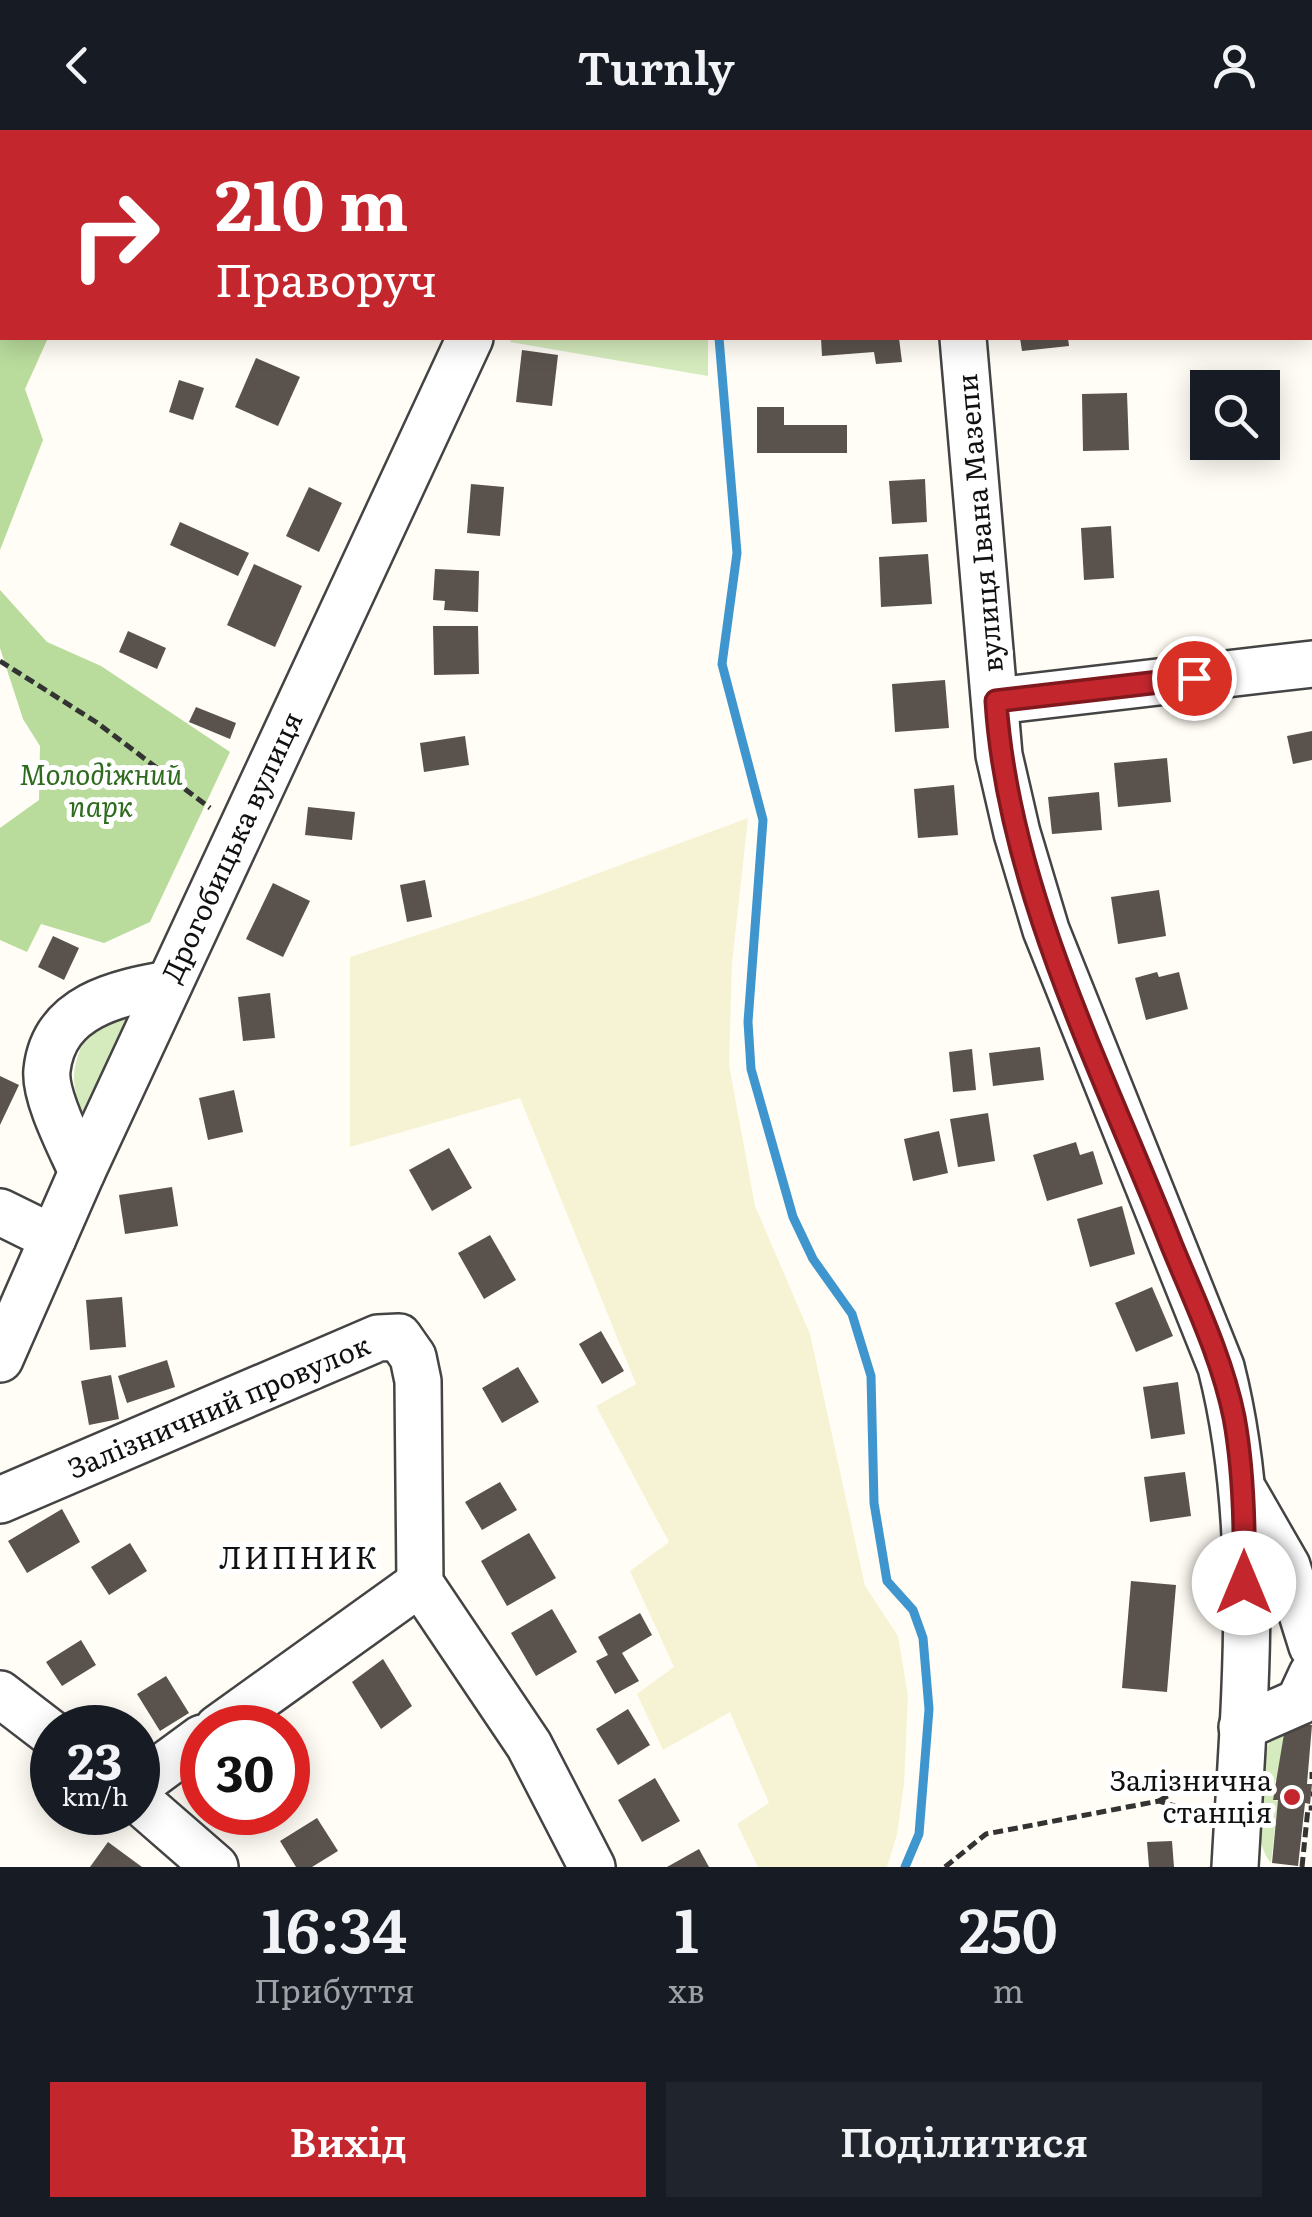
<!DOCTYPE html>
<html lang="uk">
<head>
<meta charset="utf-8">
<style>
	body { margin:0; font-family:Literata,serif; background:#20242c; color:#f1f3f6; height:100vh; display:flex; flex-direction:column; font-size:38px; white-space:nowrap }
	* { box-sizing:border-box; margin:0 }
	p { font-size:32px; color:#9ea1a6 }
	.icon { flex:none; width:55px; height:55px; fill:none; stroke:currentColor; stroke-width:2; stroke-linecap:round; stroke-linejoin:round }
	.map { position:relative; height:1737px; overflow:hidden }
	.details { display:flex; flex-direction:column; background:#171b24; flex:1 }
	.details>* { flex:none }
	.banner { position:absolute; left:0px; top:0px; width:1312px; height:210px; box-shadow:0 5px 25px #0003; background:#c4262e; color:#fff; overflow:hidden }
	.controls { position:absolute; left:1190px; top:240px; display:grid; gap:20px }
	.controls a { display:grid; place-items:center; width:90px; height:90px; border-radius:0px; background:#171b24; box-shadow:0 5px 25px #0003; font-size:50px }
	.speed { position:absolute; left:30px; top:1575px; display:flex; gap:20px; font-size:50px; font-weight:700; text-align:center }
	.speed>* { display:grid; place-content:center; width:130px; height:130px; border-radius:50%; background:#171b24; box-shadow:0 5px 25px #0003; line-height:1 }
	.speed small { font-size:25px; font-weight:400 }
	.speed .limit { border:15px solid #d22; background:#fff; color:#111 }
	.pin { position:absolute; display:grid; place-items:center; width:85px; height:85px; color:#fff; margin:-42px; border:5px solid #fff; border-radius:50%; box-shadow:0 2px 10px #0007 }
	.me { position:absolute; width:110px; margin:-55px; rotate:0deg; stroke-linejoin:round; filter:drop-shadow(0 0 8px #0008) }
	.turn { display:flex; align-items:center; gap:35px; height:210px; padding:0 50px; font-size:45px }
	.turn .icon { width:130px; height:130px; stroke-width:2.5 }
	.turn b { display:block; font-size:70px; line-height:85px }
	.eta { display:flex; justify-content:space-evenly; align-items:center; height:170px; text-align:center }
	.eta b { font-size:60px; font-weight:600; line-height:70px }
	.button { display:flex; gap:20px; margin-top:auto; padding:20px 50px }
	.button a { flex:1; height:115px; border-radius:0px; background:#c4262e; color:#fff; font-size:40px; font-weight:600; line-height:115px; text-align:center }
	.button a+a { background:#20242c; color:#f1f3f6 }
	header { display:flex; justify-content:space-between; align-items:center; height:130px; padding:0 50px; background:#171b24; font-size:45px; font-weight:600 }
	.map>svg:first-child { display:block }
	.farmland { fill:#f6f3d4 }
	.green { fill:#d5ebbd }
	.forest { fill:#b9dc9c }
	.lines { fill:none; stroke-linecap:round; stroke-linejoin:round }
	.stream { stroke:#3f96cf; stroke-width:9 }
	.building { fill:#5a524d }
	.minor-casing { stroke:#444; stroke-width:50 }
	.path { stroke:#333; stroke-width:5; stroke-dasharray:10 5; stroke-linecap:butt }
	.minor { stroke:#fff; stroke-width:45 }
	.route-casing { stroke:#7f191e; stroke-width:25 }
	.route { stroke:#c4262e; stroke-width:18 }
	.poi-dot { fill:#c4262e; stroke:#fff; stroke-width:4 }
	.labels { text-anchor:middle; stroke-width:10; stroke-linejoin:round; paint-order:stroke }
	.street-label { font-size:28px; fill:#111; stroke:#fff }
	.park-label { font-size:28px; font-style:italic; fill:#2f6b1f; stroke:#fff }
	.poi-label { font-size:28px; fill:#111; stroke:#fff; text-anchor:end }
	.neighbourhood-label { font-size:30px; letter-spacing:2.5px; fill:#111; stroke:#fff }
</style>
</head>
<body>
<header><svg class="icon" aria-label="back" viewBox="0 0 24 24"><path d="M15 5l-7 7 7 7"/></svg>Turnly<svg class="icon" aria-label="person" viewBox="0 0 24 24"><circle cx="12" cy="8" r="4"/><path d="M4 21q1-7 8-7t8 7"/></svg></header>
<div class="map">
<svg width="1312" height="1737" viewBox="0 0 1312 1737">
	<rect width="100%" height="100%" fill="#fffdf5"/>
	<polygon class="farmland" points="748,688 732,833 729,935 755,1076 810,1204 865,1456 898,1506 908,1566 904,1654 897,1704 887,1737 758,1737 737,1694 769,1673 730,1582 663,1620 637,1564 674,1537 630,1441 669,1412 596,1276 636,1254 520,968 350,1017 350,827 534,767"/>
	<g class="green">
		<polygon points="512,208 708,208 708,246 510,212"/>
		<path d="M136 882 86 993C69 950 70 941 89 899Z"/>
		<path d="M1286 1592 1280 1650H1275L1273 1670 1278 1671 1271 1733C1247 1705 1254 1612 1286 1592Z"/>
	</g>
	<g class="forest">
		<polygon points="0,77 2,208 48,208 25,259 43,310 0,420"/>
		<polygon points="0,460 47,512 101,536 230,622 150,792 104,813 41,794 27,822 0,810 0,698 39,670 40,616 23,589 0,518"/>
	</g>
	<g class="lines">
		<polyline class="stream" points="719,208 737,423 722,534 763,690 748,892 751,939 793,1087 813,1129 852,1184 871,1246 874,1373 887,1451 913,1480 923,1508 929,1579 924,1642 919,1704 905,1737"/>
	</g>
	<g class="building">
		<polygon points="821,208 899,208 902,232 876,234 874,222 822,226"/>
		<polygon points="1020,208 1068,208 1069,216 1022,221"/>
		<polygon points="522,220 558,225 552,276 516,272"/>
		<polygon points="256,228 300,247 278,296 235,277"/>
		<polygon points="179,250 204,258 193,290 169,282"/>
		<polygon points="1127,263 1129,320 1083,321 1082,264"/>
		<polygon points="757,277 784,277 784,295 847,295 847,323 757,323"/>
		<polygon points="925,349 927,392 892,394 889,351"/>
		<polygon points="471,354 504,357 500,406 467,403"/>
		<polygon points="309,357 342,373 319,422 286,406"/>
		<polygon points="180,392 249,423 238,446 170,415"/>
		<polygon points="1111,396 1114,448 1084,450 1081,398"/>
		<polygon points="928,424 932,474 881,477 879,427"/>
		<polygon points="254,434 302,456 275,517 227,495"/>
		<polygon points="435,439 479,441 478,482 444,480 445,471 433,470"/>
		<polygon points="433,496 478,496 479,544 434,545"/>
		<polygon points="128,501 166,518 157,539 119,522"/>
		<polygon points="945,550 949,598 895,602 892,554"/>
		<polygon points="196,577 236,593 230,609 189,592"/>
		<polygon points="1312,601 1312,630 1293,634 1287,606"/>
		<polygon points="465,606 469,635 424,642 420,613"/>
		<polygon points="1167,628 1171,672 1118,677 1114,633"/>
		<polygon points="954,655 958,705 918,708 914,659"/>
		<polygon points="1099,662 1102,700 1052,704 1048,667"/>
		<polygon points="308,677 355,682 352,710 305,705"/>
		<polygon points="425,750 432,787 407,792 400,755"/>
		<polygon points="273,753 310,771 283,827 246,809"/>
		<polygon points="1159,760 1166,806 1118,814 1111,767"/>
		<polygon points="53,806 79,818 64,850 38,837"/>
		<polygon points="1157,842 1159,847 1179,842 1188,879 1146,890 1135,848"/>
		<polygon points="270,863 275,908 243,911 238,867"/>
		<polygon points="1040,917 1044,950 993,956 989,923"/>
		<polygon points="972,919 976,960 953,962 949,922"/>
		<polygon points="0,946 19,955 0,995"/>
		<polygon points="234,960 243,1002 208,1010 199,968"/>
		<polygon points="988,983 995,1031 958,1037 950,989"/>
		<polygon points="939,1001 948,1043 913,1051 904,1009"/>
		<polygon points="1076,1012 1080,1025 1093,1021 1103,1054 1047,1071 1033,1025"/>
		<polygon points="449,1018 472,1058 432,1081 409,1040"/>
		<polygon points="172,1057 178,1096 125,1104 119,1065"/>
		<polygon points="1122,1076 1135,1124 1090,1137 1077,1089"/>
		<polygon points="490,1105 516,1150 484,1169 458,1123"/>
		<polygon points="1152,1157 1173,1206 1136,1222 1115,1173"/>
		<polygon points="122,1167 126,1217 90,1220 86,1170"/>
		<polygon points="601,1201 624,1241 602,1254 579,1214"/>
		<polygon points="167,1230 175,1257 127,1273 118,1246"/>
		<polygon points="518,1237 539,1272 502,1293 482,1258"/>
		<polygon points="111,1245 119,1289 89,1295 81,1251"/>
		<polygon points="1178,1252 1185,1304 1151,1309 1143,1257"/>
		<polygon points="1185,1342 1191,1386 1150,1392 1144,1347"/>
		<polygon points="500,1352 517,1380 482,1400 465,1372"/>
		<polygon points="62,1379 80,1412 27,1443 8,1411"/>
		<polygon points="529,1403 556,1448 507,1476 481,1431"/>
		<polygon points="130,1413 147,1441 109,1465 91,1437"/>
		<polygon points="1131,1451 1176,1455 1167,1562 1122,1558"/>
		<polygon points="552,1479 577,1522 536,1546 511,1503"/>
		<polygon points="640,1483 652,1505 622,1523 639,1551 615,1564 596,1531 608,1525 598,1507"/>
		<polygon points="81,1510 96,1535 62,1556 46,1532"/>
		<polygon points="383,1529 412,1576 381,1599 352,1552"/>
		<polygon points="166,1546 189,1583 160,1601 137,1564"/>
		<polygon points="628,1579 650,1615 618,1635 596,1599"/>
		<polygon points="1286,1592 1312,1595 1307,1654 1312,1654 1310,1674 1305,1673 1298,1736 1272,1733 1278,1670 1273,1670"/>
		<polygon points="655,1648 680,1691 642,1712 618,1670"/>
		<polygon points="317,1688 338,1721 312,1737 296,1737 280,1711"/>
		<polygon points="1172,1711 1174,1737 1149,1737 1147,1712"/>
		<polygon points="108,1712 142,1737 90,1737"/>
		<polygon points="699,1719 709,1737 667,1737"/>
	</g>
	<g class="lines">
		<g class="minor-casing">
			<g id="minor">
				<polyline points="364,0 370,2"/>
				<polyline points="945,0 945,2"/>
				<polyline points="567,2 568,0"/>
				<path d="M963 208 999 625 1017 703 1046 800 1221 1237C1262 1398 1244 1572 1235 1737"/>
				<polyline points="996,571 1312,534"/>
				<path d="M82 1042C71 1017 44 966 47 940 54 876 117 863 169 854"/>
				<polyline points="0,1082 53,1108"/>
				<polyline points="0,1229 82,1042 470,208"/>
				<polyline points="1245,1363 1287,1436 1312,1516"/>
				<polyline points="0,1370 378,1208 399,1207 413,1227 418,1251 420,1453 529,1615 592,1737"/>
				<polyline points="0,1564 52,1604"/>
				<polyline points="1242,1597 1299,1572 1312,1544"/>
				<polyline points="218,1598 420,1453"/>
				<polyline points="138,1655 202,1608"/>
				<polyline points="138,1670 215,1737"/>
			</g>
		</g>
		<g class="path">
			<polyline points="481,0 482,2"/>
			<polyline points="0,531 96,592 210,678"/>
			<polyline points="1312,1642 1312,1649"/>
			<polyline points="1311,1664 1312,1664"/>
			<polyline points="1159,1671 1204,1644"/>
			<polyline points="945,1737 986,1704 1159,1671 1200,1684"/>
			<polyline points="1302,1737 1308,1678 1312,1678"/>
		</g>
		<use href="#minor" class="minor"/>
	</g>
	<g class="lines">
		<g class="route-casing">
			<path id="route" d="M1194 548 996 571C1008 759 1104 943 1172 1116 1195 1172 1222 1228 1234 1287 1244 1341 1245 1398 1244 1453"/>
		</g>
		<use href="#route" class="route"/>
	</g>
	<circle class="poi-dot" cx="1292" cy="1667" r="10"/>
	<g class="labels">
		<g class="street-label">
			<text transform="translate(980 393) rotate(-95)" y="10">вулиця Івана Мазепи</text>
			<text transform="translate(232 717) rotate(-65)" y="10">Дрогобицька вулиця</text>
			<text transform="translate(219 1277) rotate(-23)" y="10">Залізничний провулок</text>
		</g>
		<g class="park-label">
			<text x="101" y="655">Молодіжний<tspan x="101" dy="32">парк</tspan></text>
		</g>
		<g class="poi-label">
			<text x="1272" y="1661">Залізнична<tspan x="1272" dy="32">станція</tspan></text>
		</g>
		<g class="neighbourhood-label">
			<text x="299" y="1439">ЛИПНИК</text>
		</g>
	</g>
</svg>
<div class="controls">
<a><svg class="icon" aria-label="search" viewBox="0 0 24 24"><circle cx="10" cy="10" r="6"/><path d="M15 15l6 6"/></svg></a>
</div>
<div class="speed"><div>23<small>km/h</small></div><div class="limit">30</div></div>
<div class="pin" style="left:1194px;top:548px;background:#d93025"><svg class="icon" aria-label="arrive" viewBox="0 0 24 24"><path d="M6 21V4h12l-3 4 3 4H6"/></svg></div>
<svg class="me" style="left:1244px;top:1453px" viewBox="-20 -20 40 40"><circle r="19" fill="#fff"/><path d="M0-13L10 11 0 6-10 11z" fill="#c4262e"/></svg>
<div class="banner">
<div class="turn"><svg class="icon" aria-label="right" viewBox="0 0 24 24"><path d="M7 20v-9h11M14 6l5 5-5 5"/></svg><div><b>210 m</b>Праворуч</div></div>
</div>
</div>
<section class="details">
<div class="eta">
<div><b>16:34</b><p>Прибуття</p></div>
<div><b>1</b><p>хв</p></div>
<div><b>250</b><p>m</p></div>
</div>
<div class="button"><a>Вихід</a><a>Поділитися</a></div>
</section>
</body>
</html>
